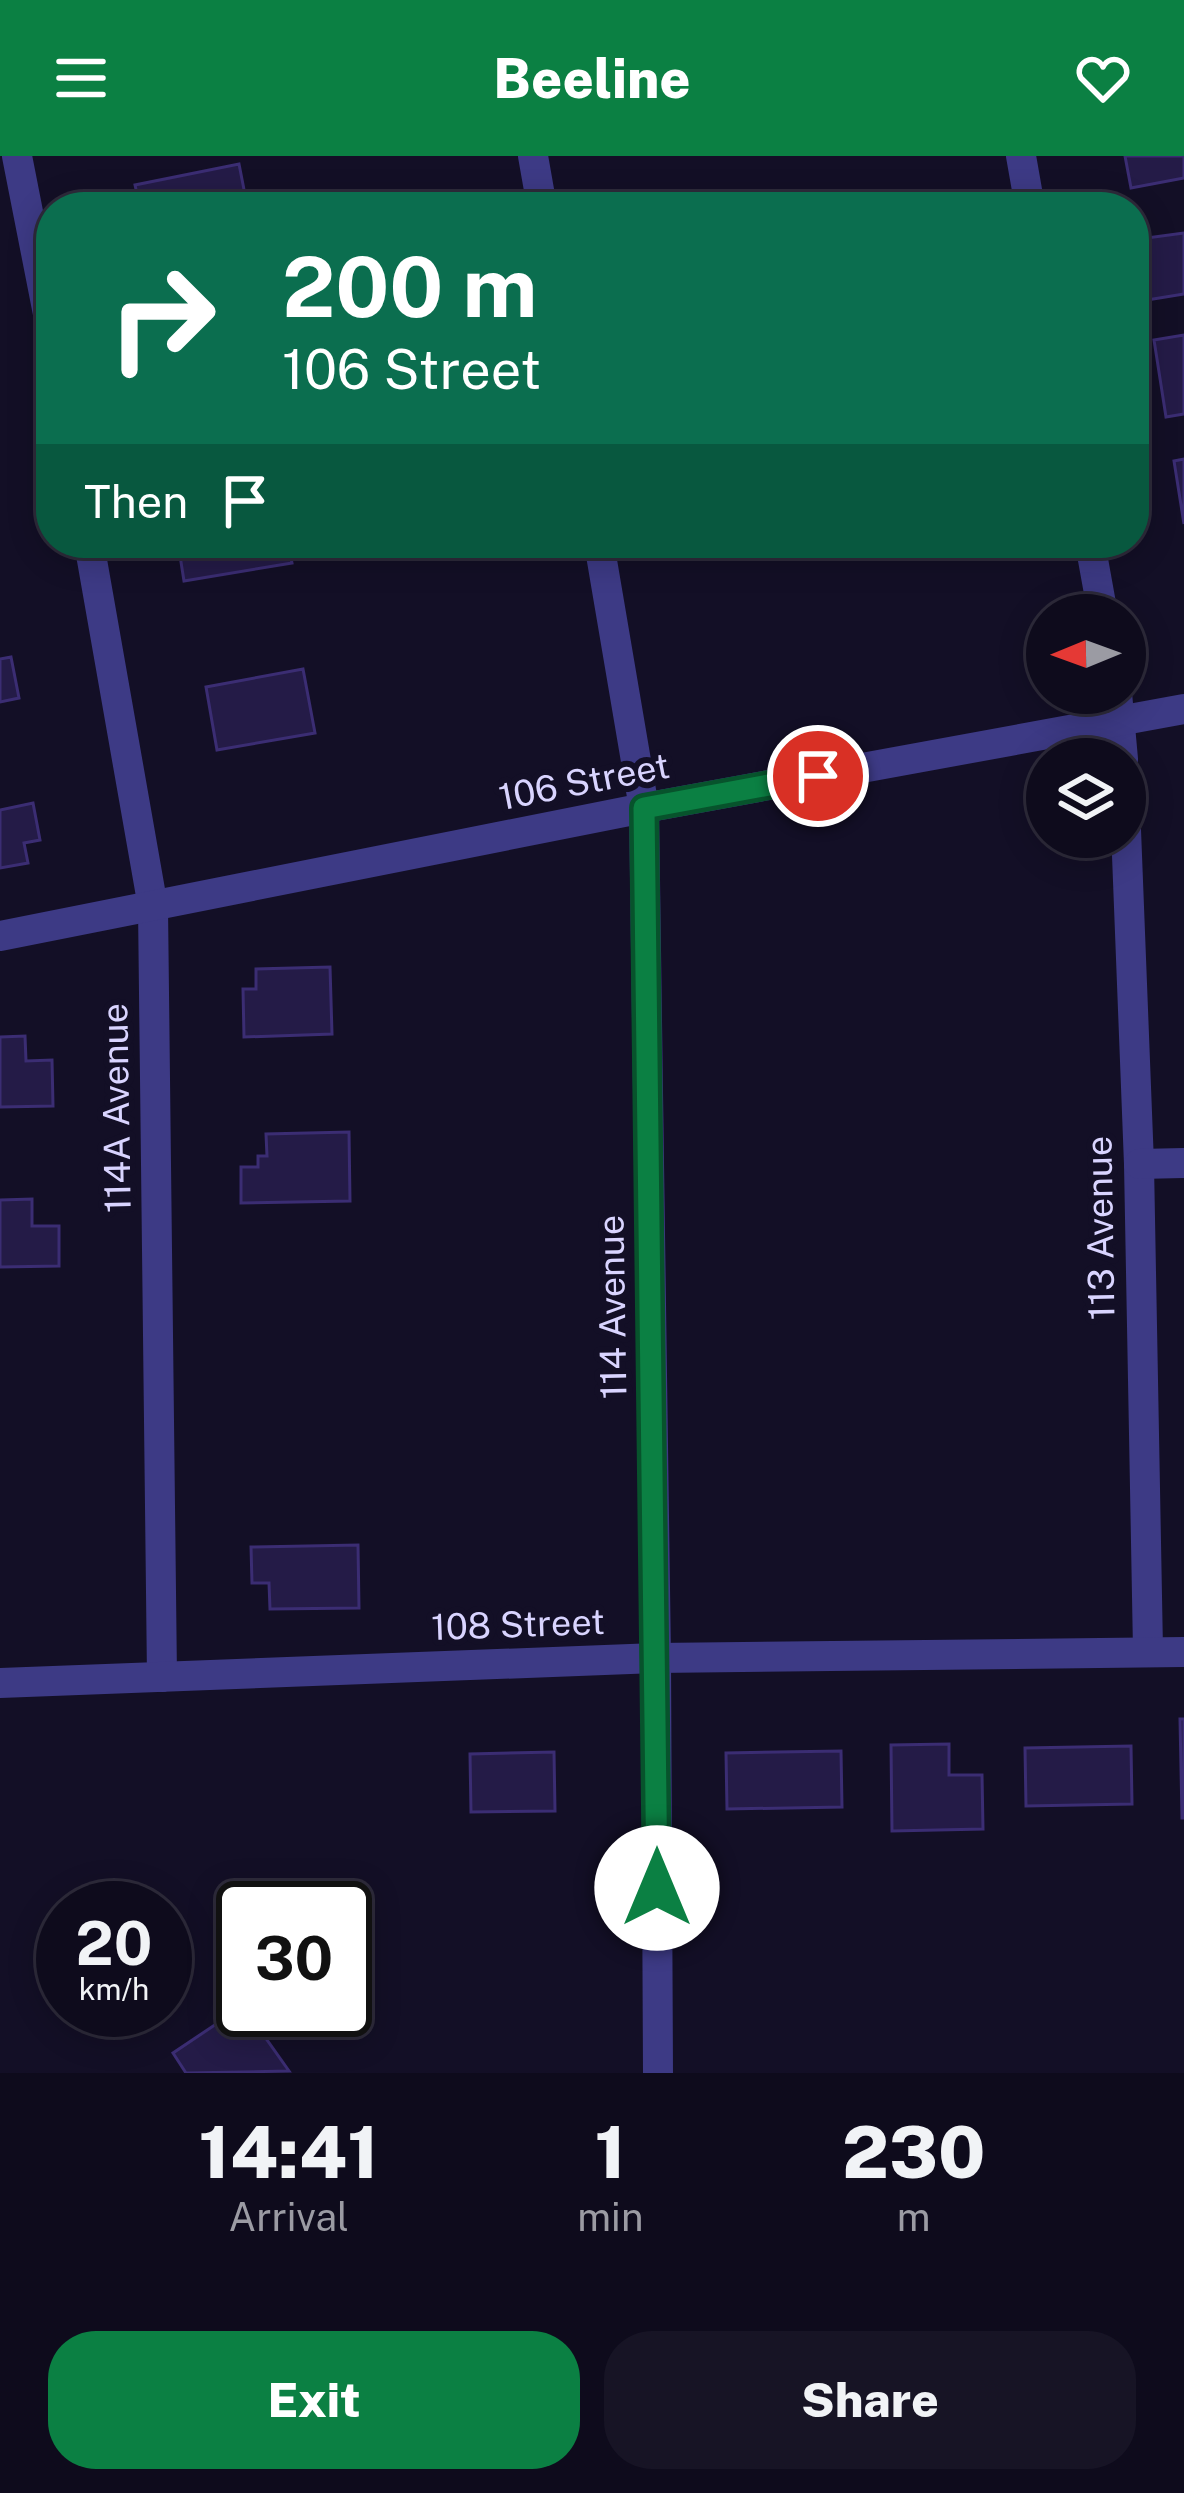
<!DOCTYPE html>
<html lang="en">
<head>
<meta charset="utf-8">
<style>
	body { margin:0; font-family:"Public Sans",sans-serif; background:#171425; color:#f1f3f6; height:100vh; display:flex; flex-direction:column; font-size:45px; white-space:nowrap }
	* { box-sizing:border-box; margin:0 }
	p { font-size:39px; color:#9b9ba3 }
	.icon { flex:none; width:66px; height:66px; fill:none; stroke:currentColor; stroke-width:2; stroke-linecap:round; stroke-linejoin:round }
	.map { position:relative; height:1917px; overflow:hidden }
	.drawer { display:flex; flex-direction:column; background:#0e0b1c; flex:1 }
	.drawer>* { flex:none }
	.banner { position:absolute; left:36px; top:36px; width:1113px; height:366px; border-radius:48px; box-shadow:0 6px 30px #0003,0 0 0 3px #2e2b3b; background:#0b6e4f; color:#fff; overflow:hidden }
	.needle { width:78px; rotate:269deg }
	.tools { position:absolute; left:1026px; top:438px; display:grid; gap:24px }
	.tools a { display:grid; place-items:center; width:120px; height:120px; border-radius:50%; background:#0e0b1c; box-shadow:0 6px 30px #0003,0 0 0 3px #2e2b3b; font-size:60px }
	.speed { position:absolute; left:36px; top:1725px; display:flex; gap:24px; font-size:60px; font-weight:700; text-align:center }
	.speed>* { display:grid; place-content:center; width:156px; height:156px; border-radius:50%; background:#0e0b1c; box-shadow:0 6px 30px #0003,0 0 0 3px #2e2b3b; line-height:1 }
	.speed small { font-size:30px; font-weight:400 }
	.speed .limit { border:6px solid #111; border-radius:18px; background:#fff; color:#111 }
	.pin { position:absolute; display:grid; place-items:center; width:102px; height:102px; color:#fff; margin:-51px; border:6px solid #fff; border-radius:50%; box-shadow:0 3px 12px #0007 }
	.me { position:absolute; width:132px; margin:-66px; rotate:0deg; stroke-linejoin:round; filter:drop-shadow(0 0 9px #0008) }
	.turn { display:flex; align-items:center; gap:42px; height:252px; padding:0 48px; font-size:54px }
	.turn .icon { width:156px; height:156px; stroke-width:2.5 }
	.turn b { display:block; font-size:84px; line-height:102px }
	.then { display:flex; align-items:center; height:114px; padding:0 48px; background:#0003; gap:24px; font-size:45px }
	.eta { display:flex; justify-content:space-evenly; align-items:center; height:204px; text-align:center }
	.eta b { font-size:72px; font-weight:800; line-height:84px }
	.action { display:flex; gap:24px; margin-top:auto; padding:24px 48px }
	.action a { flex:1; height:138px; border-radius:48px; background:#0b8043; color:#fff; font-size:48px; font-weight:800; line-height:138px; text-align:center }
	.action a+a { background:#171425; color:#f1f3f6 }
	header { display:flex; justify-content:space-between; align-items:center; height:156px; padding:0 48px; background:#0b8043; color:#fff; font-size:54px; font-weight:800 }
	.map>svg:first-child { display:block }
	.building { fill:#241b47; stroke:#3b2d73; stroke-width:3 }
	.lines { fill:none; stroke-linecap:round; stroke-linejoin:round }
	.minor { stroke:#3d3a85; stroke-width:30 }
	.route-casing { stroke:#07532c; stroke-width:30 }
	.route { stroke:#0b8043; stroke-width:21 }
	.labels { text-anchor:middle; stroke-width:12; stroke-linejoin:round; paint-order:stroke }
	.street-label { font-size:36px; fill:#d9d4ff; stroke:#130f26 }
</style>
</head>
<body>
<header><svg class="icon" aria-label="menu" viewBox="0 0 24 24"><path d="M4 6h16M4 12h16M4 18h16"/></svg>Beeline<svg class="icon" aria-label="heart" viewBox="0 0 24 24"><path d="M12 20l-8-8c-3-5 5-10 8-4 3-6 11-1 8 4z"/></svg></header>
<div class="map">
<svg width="1184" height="1917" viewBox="0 0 1184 1917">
	<rect width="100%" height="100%" fill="#130f26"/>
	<g class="building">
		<polygon points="1125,0 1184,0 1184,22 1131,32"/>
		<polygon points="239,8 247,49 140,51 135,29"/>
		<polygon points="1184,77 1184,138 1147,144 1139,83"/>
		<polygon points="1184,179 1184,258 1166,261 1154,184"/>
		<polygon points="1184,303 1184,368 1174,305"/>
		<polygon points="178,387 294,387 288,388 292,407 184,425"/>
		<polygon points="11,501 19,542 0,546 0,503"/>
		<polygon points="303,513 315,577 217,594 206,531"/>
		<polygon points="33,647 40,684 24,687 28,707 0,712 0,654"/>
		<polygon points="330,811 332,878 244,881 243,833 256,833 256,813"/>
		<polygon points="25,880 26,905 52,904 53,950 0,951 0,881"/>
		<polygon points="349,976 350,1045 241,1047 241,1011 258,1011 258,1000 267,1000 266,978"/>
		<polygon points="32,1043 32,1070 59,1070 59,1110 0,1111 0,1044"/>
		<polygon points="358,1389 359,1452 270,1453 269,1427 252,1427 251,1391"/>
		<polygon points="1180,1563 1184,1563 1184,1662 1182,1662"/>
		<polygon points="949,1588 949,1619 982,1619 983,1673 892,1675 891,1589"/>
		<polygon points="1131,1590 1132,1648 1026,1650 1025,1592"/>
		<polygon points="841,1595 842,1651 727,1653 726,1597"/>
		<polygon points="554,1596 555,1655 471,1656 470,1598"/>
		<polygon points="243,1850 289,1915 186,1917 173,1897"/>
	</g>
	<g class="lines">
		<g class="minor">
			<polyline points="17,0 51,173"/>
			<polyline points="533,0 542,51"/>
			<polyline points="1021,0 1030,51"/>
			<polyline points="89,387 153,751 162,1521"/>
			<polyline points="599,387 644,652 656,1502 658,1917"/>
			<polyline points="1090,387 1103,459"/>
			<polyline points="1117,537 1123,603"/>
			<polyline points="1125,648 1139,1008 1148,1494"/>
			<polyline points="0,780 644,652 1184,553"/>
			<polyline points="1139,1008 1184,1007"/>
			<polyline points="0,1527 656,1502 1184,1496"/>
		</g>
	</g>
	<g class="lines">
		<g class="route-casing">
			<polyline id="route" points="657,1732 644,652 818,620"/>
		</g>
		<use href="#route" class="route"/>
	</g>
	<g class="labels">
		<g class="street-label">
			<text transform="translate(584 625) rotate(-11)" y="13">106 Street</text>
			<text transform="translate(116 952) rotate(-91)" y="13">114A Avenue</text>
			<text transform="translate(1100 1072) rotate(-91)" y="13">113 Avenue</text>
			<text transform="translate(612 1151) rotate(-91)" y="13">114 Avenue</text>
			<text transform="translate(518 1468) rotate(-2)" y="13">108 Street</text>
		</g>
	</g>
</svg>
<div class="tools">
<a><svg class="needle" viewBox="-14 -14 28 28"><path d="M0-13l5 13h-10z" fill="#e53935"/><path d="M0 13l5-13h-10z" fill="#9b9ba3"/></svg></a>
<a><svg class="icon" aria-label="layers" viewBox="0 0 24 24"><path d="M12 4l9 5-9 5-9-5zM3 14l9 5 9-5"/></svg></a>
</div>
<div class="speed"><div>20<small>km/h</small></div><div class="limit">30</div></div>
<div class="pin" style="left:818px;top:620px;background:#d93025"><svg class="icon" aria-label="arrive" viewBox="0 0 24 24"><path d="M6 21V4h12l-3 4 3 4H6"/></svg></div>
<svg class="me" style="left:657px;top:1732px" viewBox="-20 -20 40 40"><circle r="19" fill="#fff"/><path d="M0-13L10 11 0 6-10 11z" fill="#0b8043"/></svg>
<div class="banner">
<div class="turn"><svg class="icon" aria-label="right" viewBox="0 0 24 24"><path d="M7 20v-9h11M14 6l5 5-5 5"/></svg><div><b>200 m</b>106 Street</div></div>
<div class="then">Then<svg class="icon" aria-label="arrive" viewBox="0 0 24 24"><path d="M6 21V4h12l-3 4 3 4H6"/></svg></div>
</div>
</div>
<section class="drawer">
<div class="eta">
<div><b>14:41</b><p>Arrival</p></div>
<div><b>1</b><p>min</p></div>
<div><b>230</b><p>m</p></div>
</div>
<div class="action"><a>Exit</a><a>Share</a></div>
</section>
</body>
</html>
